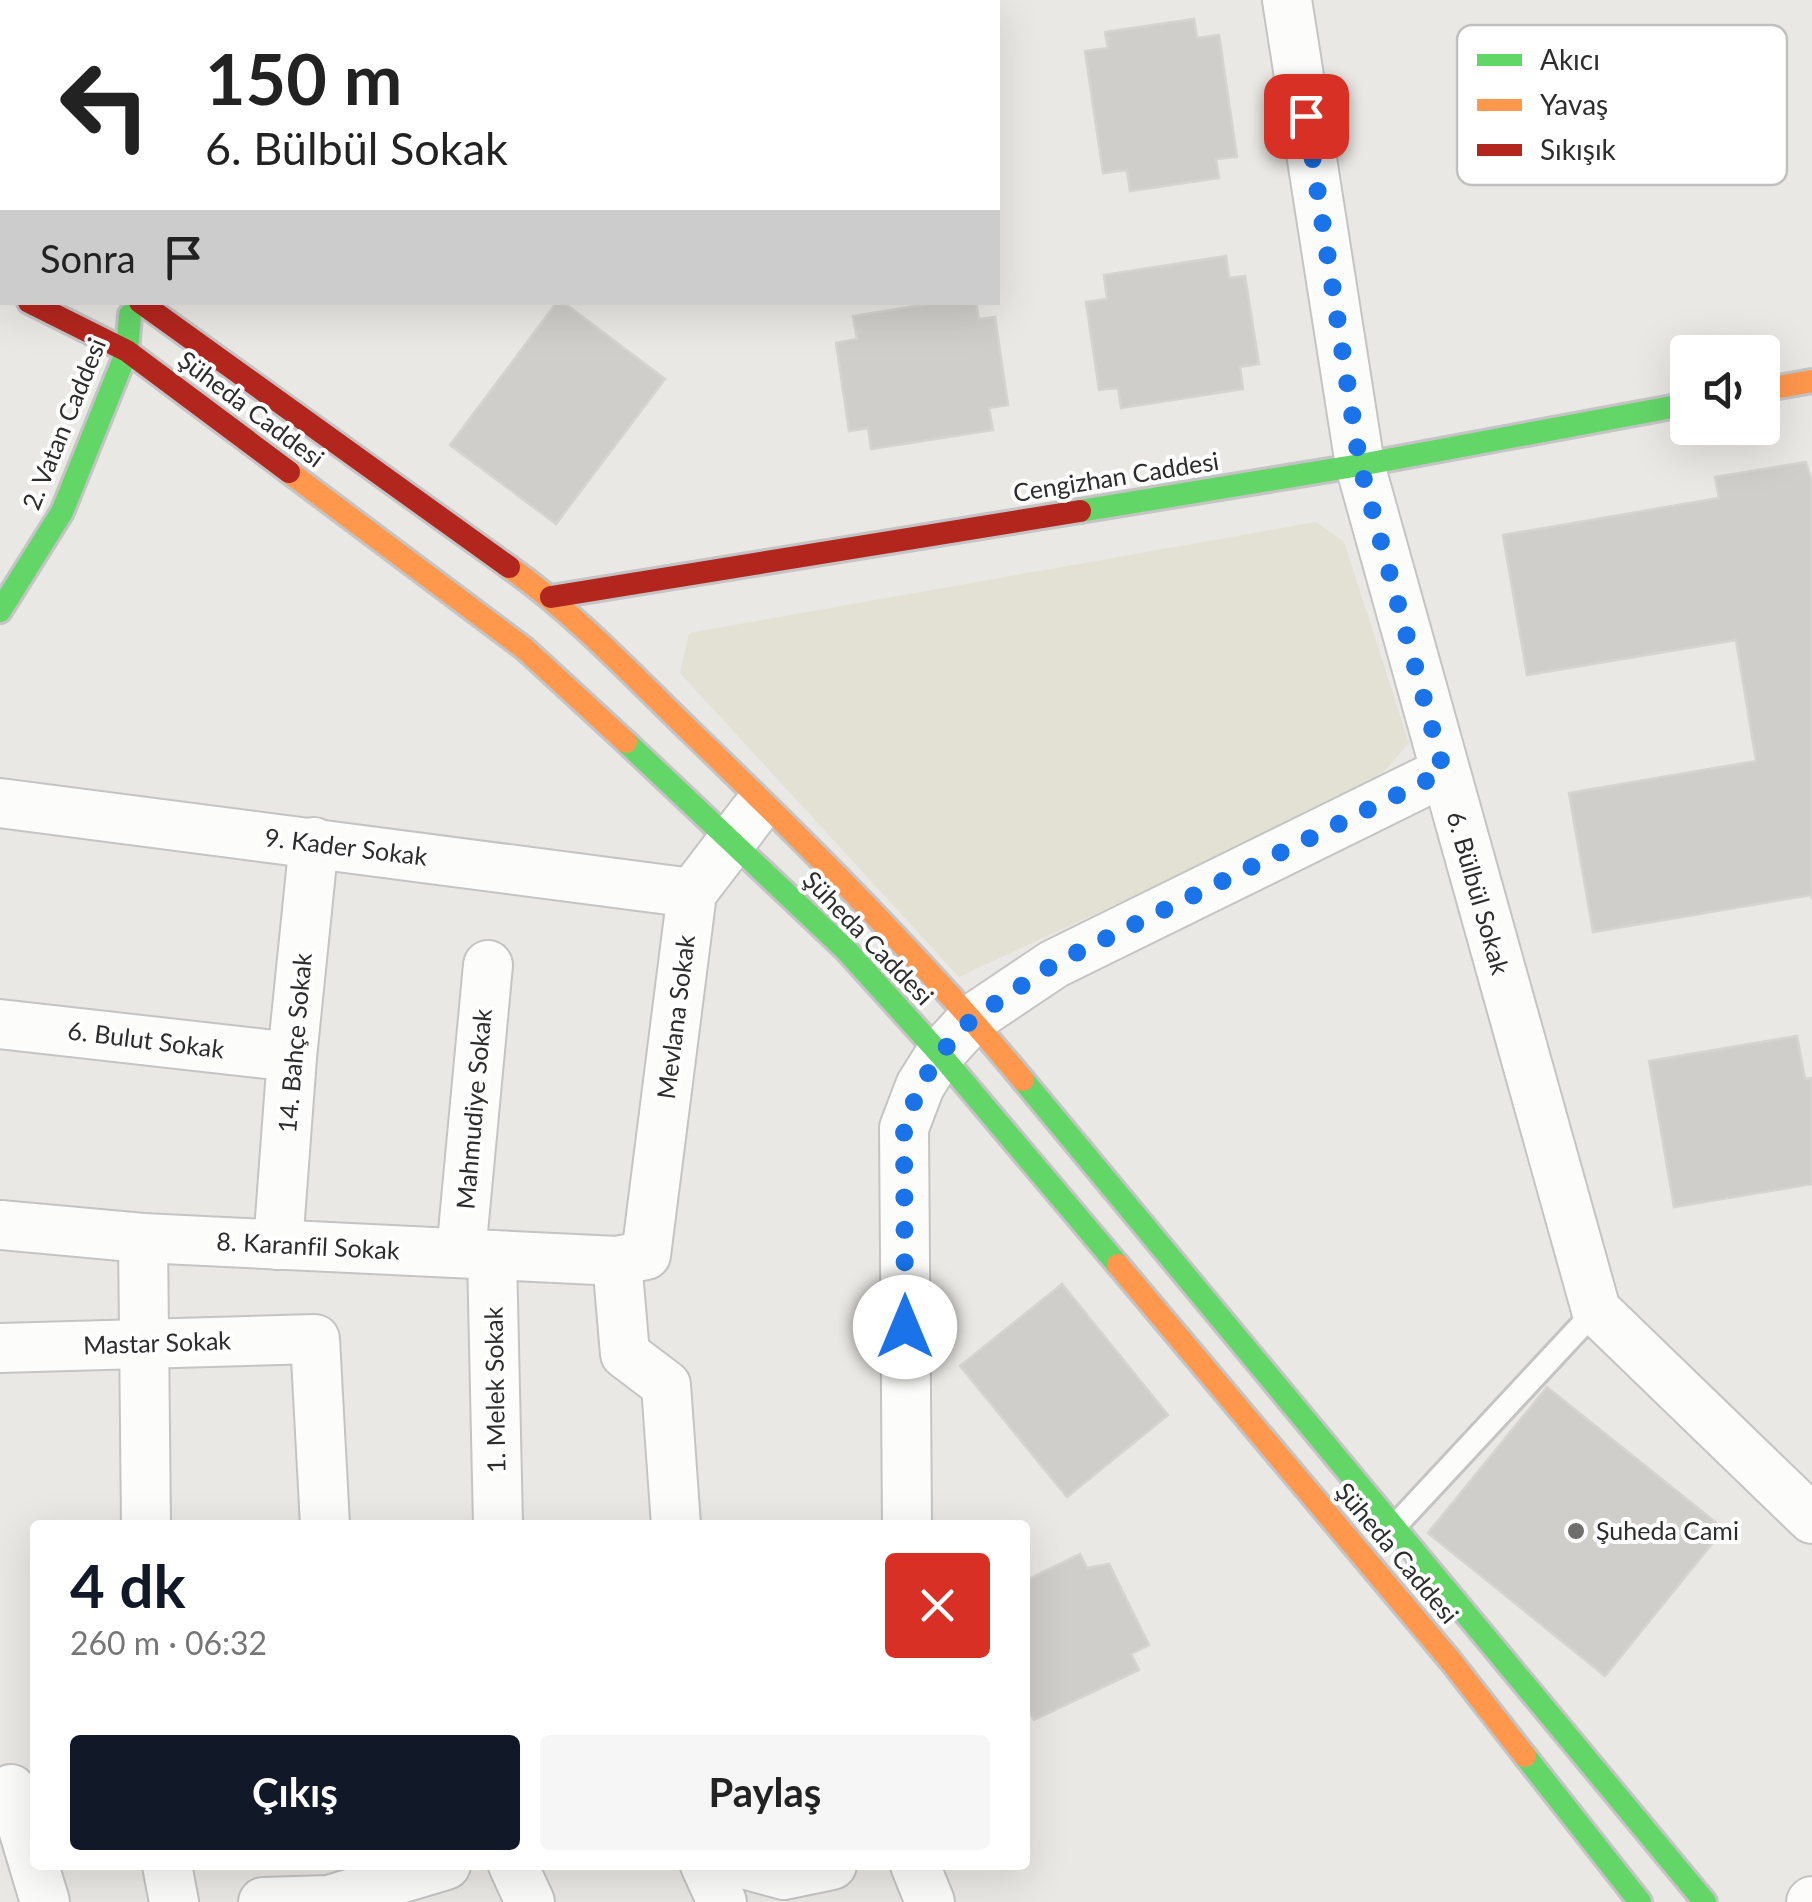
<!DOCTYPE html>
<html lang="tr">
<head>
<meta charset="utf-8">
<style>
	body { margin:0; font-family:Lato,sans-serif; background:#f6f6f6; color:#222; height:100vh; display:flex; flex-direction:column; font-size:38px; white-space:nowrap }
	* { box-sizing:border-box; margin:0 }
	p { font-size:32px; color:#767676 }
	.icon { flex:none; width:55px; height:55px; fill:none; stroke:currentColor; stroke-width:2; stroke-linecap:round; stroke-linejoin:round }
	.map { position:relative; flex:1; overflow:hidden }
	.drawer { position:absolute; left:30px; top:1520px; width:1000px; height:350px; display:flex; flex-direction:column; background:#fff; border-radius:10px; box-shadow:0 10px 40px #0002 }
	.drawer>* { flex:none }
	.banner { position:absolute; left:0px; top:0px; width:1000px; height:305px; box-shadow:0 10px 40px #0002; background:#fff; color:#222; overflow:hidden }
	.tools { position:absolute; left:1670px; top:335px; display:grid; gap:20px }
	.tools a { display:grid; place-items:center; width:110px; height:110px; border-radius:10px; background:#fff; box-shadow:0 10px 40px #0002; font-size:50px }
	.pin { position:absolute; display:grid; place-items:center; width:85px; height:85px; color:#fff; margin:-42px; border-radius:20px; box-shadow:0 5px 15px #0006 }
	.me { position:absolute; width:110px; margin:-55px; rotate:0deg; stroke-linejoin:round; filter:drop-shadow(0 0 8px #0008) }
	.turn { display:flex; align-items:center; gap:35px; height:210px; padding:0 40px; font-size:45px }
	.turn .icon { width:130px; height:130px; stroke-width:2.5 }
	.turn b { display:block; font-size:70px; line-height:85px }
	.then { display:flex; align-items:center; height:95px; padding:0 40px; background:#0003; gap:20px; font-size:38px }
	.round { display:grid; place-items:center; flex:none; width:105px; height:105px; border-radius:10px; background:#f6f6f6 }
	.head { display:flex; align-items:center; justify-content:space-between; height:170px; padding:0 40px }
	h1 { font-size:60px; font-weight:700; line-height:75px; color:#111827 }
	.primary-button { display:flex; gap:20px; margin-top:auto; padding:20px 40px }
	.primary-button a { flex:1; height:115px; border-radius:10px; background:#111827; color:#fff; font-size:40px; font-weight:700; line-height:115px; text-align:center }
	.primary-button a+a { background:#f6f6f6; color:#222 }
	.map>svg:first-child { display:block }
	.education { fill:#e3e0d4 }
	.building { fill:#cfceca; stroke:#d5d4d0; stroke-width:2.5 }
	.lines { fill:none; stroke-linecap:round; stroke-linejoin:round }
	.lane-casing { stroke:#c4c4c4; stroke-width:28 }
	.street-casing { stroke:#c4c4c4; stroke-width:52 }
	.fast-casing { stroke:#c4c4c4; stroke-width:28 }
	.slow-casing { stroke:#c4c4c4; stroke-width:28 }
	.jam-casing { stroke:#c4c4c4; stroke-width:28 }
	.lane { stroke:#fcfcfb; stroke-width:22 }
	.street { stroke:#fcfcfb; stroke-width:48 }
	.fast { stroke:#63d668; stroke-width:22 }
	.slow { stroke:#ff974d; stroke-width:22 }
	.jam { stroke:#b3261e; stroke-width:22 }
	.route { stroke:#1a73e8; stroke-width:18; stroke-dasharray:0 32.4 }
	.poi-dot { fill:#6f6e6d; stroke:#fff; stroke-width:4 }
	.labels { text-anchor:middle; stroke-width:8; stroke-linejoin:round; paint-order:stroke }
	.street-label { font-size:25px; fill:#2d2d2d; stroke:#fff }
	.poi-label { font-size:25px; fill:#2d2d2d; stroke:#fff; text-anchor:start }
	.key { fill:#fff; stroke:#c0c0c0; stroke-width:2.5 }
	.key-label { font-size:28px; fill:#2d2d2d }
</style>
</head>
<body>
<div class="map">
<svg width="1812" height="1902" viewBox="0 0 1812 1902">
	<rect width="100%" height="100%" fill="#eae8e4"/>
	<polygon class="education" points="1316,522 1344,542 1409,743 1372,785 959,977 680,673 689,633"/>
	<g class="building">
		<polygon points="539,0 689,0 684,2"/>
		<polygon points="1194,19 1197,38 1219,35 1237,157 1216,159 1219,178 1130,191 1127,170 1103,173 1085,51 1108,48 1105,32"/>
		<polygon points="1226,256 1229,278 1245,276 1259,364 1240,367 1243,389 1121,408 1118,388 1099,390 1086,302 1107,299 1104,275"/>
		<polygon points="557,302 563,302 665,379 556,524 450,445"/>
		<polygon points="941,302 976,302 979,319 995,317 1008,405 989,408 993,430 871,449 868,428 849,431 836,343 857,339 853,316"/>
		<polygon points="1806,462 1812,482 1812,899 1811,895 1593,932 1569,793 1756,761 1736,640 1527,675 1503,535 1719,498 1715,477"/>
		<polygon points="1797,1036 1805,1079 1812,1078 1812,1184 1674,1207 1649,1061"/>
		<polygon points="1062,1284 1168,1415 1067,1497 960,1366"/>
		<polygon points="1547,1387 1724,1529 1605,1676 1428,1533"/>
		<polygon points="1080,1554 1087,1568 1109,1564 1149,1645 1131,1654 1139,1670 1034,1720 1025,1705 1025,1581"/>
	</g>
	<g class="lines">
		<g class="lane-casing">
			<polyline id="lane" points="1394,1527 1596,1310"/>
		</g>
		<g class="street-casing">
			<g id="street">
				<polyline points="1287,0 1360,465 1596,1310 1812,1519"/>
				<polyline points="9,2 16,0"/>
				<polyline points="0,803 692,893"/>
				<polyline points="0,1024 292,1057"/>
				<polyline points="0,1225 143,1238 617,1261 625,1354 666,1385 676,1525"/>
				<polyline points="143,1238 146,1525"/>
				<polyline points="278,1245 292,1057 314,842"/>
				<polyline points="461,1253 488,965"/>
				<polyline points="492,1255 498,1525"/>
				<polyline points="617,1261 646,1255 692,893 754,812"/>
				<polyline points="0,1348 315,1339 325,1525"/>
				<polyline points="907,1525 904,1128 920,1086 940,1054 972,1019 1054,964 1444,772"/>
				<polyline points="11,1789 45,1902"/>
				<polyline points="167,1865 174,1902"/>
				<polyline points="513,1865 530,1902"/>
				<polyline points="705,1865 722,1902"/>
				<polyline points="747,1865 784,1875 832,1865"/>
				<polyline points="915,1865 930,1902"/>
				<polyline points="263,1902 329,1900 446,1865"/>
				<polyline points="1811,1902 1812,1901"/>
			</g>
		</g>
		<g class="fast-casing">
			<g id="fast">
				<polyline points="0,223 2,224"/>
				<polyline points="1080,511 1360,465 1688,404"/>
				<polyline points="0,611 62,512 127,351 130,315"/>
				<polyline points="626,742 846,950 940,1054 1118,1265"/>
				<polyline points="1023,1080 1705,1902"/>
				<polyline points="1525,1756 1640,1902"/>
			</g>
		</g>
		<g class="slow-casing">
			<g id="slow">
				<polyline points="1762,390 1812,381"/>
				<polyline points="289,472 525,649 626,742"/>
				<path d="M509 567C577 615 634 677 694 735 808 845 922 958 1023 1080"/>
				<polyline points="1118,1265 1450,1660 1525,1756"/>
			</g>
		</g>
		<g class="jam-casing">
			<g id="jam">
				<polyline points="208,0 208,2"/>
				<polyline points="29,302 127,351 289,472"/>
				<polyline points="140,302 509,567"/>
				<polyline points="551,597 1080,511"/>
			</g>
		</g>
		<use href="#lane" class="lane"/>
		<use href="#street" class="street"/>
		<use href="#fast" class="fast"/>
		<use href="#slow" class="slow"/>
		<use href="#jam" class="jam"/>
	</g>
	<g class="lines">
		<polyline class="route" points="905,1327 904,1128 920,1086 940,1054 972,1019 1054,964 1444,772 1360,465 1306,116"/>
	</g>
	<circle class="poi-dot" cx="1576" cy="1531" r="10"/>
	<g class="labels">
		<g class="street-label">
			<text transform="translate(251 409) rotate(37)" y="9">Şüheda Caddesi</text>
			<text transform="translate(64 424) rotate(-68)" y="9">2. Vatan Caddesi</text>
			<text transform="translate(1116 477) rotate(-9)" y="9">Cengizhan Caddesi</text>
			<text transform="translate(346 847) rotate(7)" y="9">9. Kader Sokak</text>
			<text transform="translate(1478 893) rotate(74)" y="9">6. Bülbül Sokak</text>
			<text transform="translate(868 938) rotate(46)" y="9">Şüheda Caddesi</text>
			<text transform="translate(676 1017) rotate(-83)" y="9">Mevlana Sokak</text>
			<text transform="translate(146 1040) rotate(7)" y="9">6. Bulut Sokak</text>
			<text transform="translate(295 1043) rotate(-85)" y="9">14. Bahçe Sokak</text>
			<text transform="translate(474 1109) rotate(-85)" y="9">Mahmudiye Sokak</text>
			<text transform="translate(308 1246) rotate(3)" y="9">8. Karanfil Sokak</text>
			<text transform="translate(157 1343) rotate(-2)" y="9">Mastar Sokak</text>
			<text transform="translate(495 1390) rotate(-91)" y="9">1. Melek Sokak</text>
			<text transform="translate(1397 1553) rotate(50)" y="9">Şüheda Caddesi</text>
		</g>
		<g class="poi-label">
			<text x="1596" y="1540">Şuheda Cami</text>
		</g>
	</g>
	<rect x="1457" y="25" width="330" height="160" rx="15" class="key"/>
	<rect x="1477" y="54" width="45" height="12" fill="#63d668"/>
	<rect x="1477" y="99" width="45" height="12" fill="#ff974d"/>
	<rect x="1477" y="144" width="45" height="12" fill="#b3261e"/>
	<g class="key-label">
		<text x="1540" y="70">Akıcı</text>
		<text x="1540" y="115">Yavaş</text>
		<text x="1540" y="160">Sıkışık</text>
	</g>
</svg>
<div class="tools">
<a><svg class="icon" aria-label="sound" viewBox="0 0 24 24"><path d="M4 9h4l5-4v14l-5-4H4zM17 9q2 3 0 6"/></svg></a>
</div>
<div class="pin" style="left:1306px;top:116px;background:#d93025"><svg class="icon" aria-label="arrive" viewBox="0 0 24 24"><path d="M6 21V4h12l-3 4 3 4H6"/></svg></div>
<svg class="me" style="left:905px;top:1327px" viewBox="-20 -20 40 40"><circle r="19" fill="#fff"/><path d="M0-13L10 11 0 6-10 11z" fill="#1a73e8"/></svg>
<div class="banner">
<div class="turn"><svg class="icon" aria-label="left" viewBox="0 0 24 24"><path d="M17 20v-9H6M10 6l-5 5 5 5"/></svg><div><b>150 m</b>6. Bülbül Sokak</div></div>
<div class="then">Sonra<svg class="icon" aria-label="arrive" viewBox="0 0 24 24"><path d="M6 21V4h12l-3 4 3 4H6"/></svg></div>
</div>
<section class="drawer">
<div class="head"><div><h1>4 dk</h1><p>260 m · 06:32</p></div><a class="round" style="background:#d93025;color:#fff"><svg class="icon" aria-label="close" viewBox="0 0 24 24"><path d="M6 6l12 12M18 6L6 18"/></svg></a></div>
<div class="primary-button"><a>Çıkış</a><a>Paylaş</a></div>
</section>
</div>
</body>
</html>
